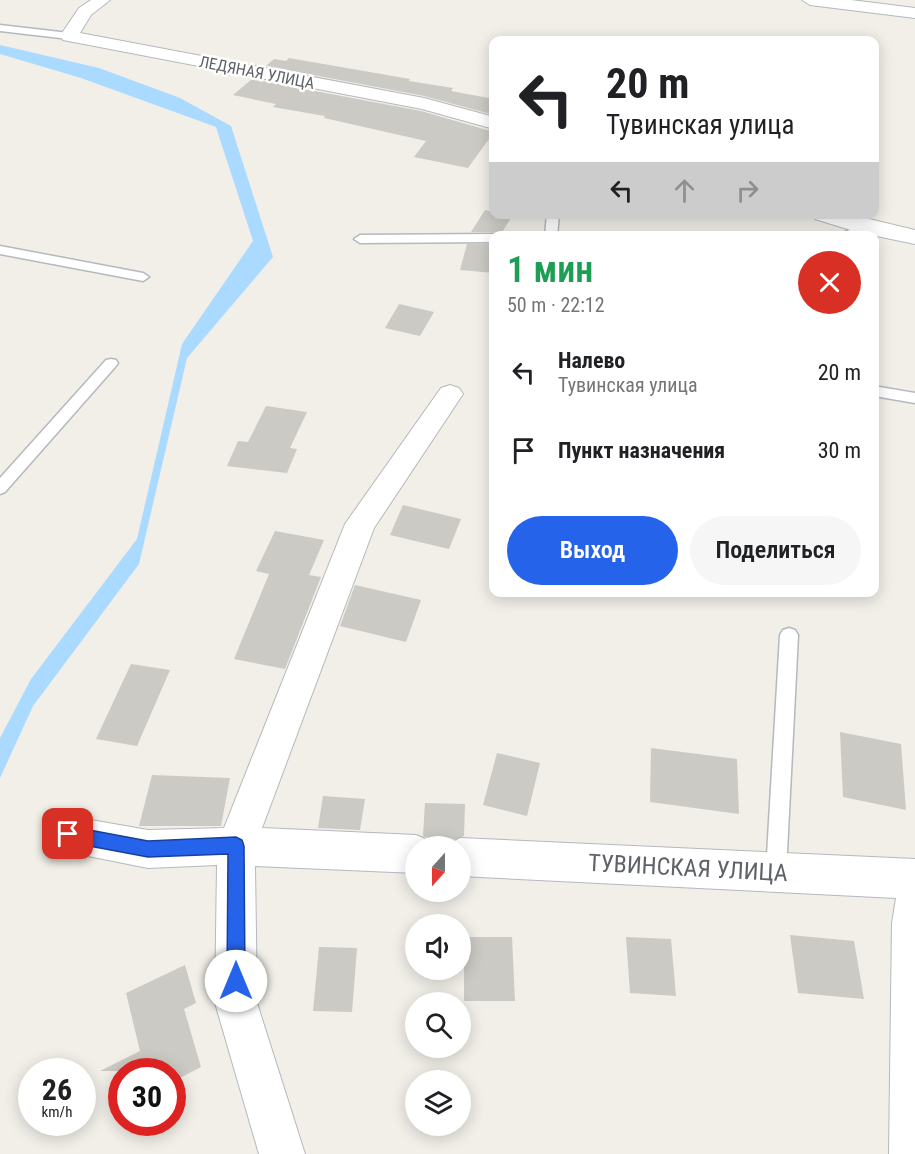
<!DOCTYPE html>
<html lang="ru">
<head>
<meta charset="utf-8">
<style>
	body { margin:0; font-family:"Roboto Condensed",sans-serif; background:#f6f6f6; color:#202124; height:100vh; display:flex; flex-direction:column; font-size:22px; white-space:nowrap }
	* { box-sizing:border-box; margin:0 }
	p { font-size:20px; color:#757577 }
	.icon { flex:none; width:33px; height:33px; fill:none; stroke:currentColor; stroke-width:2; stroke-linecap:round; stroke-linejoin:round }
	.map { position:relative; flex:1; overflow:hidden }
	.sheet { position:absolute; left:489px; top:231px; width:390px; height:366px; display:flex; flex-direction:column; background:#fff; border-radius:12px; box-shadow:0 3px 15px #0003 }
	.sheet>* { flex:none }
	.banner { position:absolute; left:489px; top:36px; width:390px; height:183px; border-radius:12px; box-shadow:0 3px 15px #0003; background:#fff; color:#202124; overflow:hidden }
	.needle { width:39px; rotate:201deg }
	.controls { position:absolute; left:405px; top:836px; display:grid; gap:12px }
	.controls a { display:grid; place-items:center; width:66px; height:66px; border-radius:50%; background:#fff; box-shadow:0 3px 15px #0003; font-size:30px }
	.speed { position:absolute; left:18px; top:1058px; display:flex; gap:12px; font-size:30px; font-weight:700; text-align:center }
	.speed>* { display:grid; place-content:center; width:78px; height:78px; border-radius:50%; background:#fff; box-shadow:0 3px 15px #0003; line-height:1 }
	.speed small { font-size:15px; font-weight:400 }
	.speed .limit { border:9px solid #d22; background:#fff; color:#111 }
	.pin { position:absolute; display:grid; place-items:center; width:51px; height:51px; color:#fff; margin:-26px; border-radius:12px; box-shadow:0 3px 9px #0006 }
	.me { position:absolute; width:66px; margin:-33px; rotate:0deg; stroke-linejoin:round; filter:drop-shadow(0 0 4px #0008) }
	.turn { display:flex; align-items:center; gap:21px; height:126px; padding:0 18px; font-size:27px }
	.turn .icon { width:78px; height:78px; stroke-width:2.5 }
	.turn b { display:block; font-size:42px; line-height:51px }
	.lanes { display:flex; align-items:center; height:57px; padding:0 18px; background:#0003; justify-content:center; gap:30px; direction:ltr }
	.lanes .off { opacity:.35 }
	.round { display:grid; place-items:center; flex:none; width:63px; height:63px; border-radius:32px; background:#f6f6f6 }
	.summary { display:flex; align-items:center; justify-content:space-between; height:102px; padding:0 18px }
	h1 { font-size:36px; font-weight:600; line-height:45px; color:#1e9e55 }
	.cta { display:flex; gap:12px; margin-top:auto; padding:12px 18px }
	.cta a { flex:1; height:69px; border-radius:36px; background:#2563eb; color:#fff; font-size:24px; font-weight:600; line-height:69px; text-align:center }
	.cta a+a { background:#f6f6f6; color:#202124 }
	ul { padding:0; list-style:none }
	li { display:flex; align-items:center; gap:18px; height:78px; padding:0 18px }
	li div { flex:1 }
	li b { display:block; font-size:22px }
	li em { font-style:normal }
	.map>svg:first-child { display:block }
	.water { fill:#aadaff }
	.building { fill:#cccac5 }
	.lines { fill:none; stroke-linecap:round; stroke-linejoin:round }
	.lane-casing { stroke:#b5b8bc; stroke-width:3 }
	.street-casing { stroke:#b5b8bc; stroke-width:2 }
	.lane { fill:#fff; fill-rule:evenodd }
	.street { fill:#fff; fill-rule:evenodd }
	.route { fill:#2563eb; stroke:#184099; stroke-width:1.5 }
	.labels { text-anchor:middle; stroke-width:5; stroke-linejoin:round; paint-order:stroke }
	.far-street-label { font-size:16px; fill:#5f6368; stroke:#fff }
	.near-street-label { font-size:24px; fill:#5f6368; stroke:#fff }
</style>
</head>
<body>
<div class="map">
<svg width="915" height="1154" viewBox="0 0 915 1154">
	<rect width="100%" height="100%" fill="#f1efe8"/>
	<polygon class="water" points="0,45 99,68 180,98 231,126 273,257 187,358 139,564 33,706 0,778 0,738 31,679 137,539 182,344 253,241 216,127 81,78 0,54"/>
	<g class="building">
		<polygon points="289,58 410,79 409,81 453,88 451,91 494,99 494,115 424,96 266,66 274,59 286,61"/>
		<polygon points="252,79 421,111 494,132 468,168 414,157 426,141 324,118 325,116 273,107 276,104 233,95"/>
		<polygon points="485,210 494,212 494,214 512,216 500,236 494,232 471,232"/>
		<polygon points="467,244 494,244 494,273 460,270"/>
		<polygon points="399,304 434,312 420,336 385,328"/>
		<polygon points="266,406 307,412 290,448 297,449 287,473 227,466 238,441 248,442"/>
		<polygon points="403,505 461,519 449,549 390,535"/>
		<polygon points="275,531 324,540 309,575 321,577 285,669 234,659 269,574 256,571"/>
		<polygon points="355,585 421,600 406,642 340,626"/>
		<polygon points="131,664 170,670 137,746 96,739"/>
		<polygon points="840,732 901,744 906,810 843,797"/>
		<polygon points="651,748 737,759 739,814 650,802"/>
		<polygon points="497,753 540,763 527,816 483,805"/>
		<polygon points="152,775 230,778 221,826 139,826"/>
		<polygon points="323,796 365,799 360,830 318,828"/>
		<polygon points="425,803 465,804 464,836 452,840 431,839 423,836"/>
		<polygon points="790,935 854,941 864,999 798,993"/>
		<polygon points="464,937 512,937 515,1001 464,1001"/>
		<polygon points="626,937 671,939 676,996 630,993"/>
		<polygon points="319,947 357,948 352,1012 313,1011"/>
		<polygon points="185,965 196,1003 184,1009 201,1067 172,1082 172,1071 100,1071 140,1051 126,993"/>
	</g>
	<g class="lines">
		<g class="lane-casing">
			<g id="lane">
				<polygon points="0,25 69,33 74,36 69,39 0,31"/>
				<polygon points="547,214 559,214 557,236 545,236"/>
				<polygon points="865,223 869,225 869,229 854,236 836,236"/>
				<polygon points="494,234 498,236 494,236 494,242 360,243 354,239 360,235"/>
				<polygon points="0,246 143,273 149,277 143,281 0,254"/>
				<polygon points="111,359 116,360 118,363 116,366 5,492 0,494 0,478 106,360"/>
				<polygon points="874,386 915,393 915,403 874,396"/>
				<polygon points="789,628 795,630 798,635 786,872 783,879 776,882 769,879 766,872 780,635 783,630"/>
			</g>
		</g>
		<g class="street-casing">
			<g id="street">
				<polygon points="91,0 110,0 91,15 80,33 424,98 494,117 494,129 422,109 63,40 60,36 79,8"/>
				<polygon points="802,0 851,0 915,8 915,18 810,5"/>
				<polygon points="812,214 848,214 915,230 915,244 857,232 815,219"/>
				<polygon points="450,385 459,388 463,394 374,528 262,828 416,835 430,841 432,846 416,846 416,873 255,866 257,1003 305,1154 259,1154 215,1003 217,865 148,868 68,852 55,847 49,834 55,821 68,816 148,830 224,828 345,524 441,388"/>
				<polygon points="460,838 915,859 915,1154 889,1154 892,923 896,898 460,876 460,846 445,846"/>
			</g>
		</g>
		<use href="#lane" class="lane"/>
		<use href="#street" class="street"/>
	</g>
	<polygon class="route" points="68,826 148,841 236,837 242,840 244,846 245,981 243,987 236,990 230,987 227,981 228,854 148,857 68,842 62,840 60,834 62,829"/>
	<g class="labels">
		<g class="far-street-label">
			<text transform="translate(257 72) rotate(11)" y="6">ЛЕДЯНАЯ УЛИЦА</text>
		</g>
		<g class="near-street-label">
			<text transform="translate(688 868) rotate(3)" y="8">ТУВИНСКАЯ УЛИЦА</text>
		</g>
	</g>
</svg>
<div class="controls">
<a><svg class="needle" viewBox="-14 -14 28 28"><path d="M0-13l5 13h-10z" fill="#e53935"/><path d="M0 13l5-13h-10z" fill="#757577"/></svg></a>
<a><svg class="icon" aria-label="sound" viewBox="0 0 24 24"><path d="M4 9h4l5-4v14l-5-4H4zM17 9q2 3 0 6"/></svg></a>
<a><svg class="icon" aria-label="search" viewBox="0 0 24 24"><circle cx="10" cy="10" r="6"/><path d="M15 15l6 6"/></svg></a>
<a><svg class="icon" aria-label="layers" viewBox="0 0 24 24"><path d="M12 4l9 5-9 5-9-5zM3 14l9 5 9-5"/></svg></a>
</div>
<div class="speed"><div>26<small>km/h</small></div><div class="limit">30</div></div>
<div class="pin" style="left:68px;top:834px;background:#d93025"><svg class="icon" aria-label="arrive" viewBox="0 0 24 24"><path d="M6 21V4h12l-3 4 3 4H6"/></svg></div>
<svg class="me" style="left:236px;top:981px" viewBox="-20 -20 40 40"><circle r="19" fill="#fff"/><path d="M0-13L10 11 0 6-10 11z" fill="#2563eb"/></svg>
<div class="banner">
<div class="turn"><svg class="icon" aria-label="left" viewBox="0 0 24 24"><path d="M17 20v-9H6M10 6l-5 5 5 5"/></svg><div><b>20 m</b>Тувинская улица</div></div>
<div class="lanes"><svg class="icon" aria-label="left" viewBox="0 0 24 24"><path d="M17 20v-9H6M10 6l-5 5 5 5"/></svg><svg class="icon off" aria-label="ahead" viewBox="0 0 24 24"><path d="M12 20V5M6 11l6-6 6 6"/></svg><svg class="icon off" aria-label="right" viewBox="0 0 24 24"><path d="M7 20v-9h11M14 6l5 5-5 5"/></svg></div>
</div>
<section class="sheet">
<div class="summary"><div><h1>1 мин</h1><p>50 m · 22:12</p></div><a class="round" style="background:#d93025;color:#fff"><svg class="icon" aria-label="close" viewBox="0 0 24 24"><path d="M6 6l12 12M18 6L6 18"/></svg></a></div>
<ul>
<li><svg class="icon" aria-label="left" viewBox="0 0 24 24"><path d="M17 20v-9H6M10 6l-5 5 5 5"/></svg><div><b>Налево</b><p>Тувинская улица</p></div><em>20 m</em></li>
<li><svg class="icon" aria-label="arrive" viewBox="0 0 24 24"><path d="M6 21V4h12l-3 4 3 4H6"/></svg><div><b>Пункт назначения</b></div><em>30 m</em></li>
</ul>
<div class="cta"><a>Выход</a><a>Поделиться</a></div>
</section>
</div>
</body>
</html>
